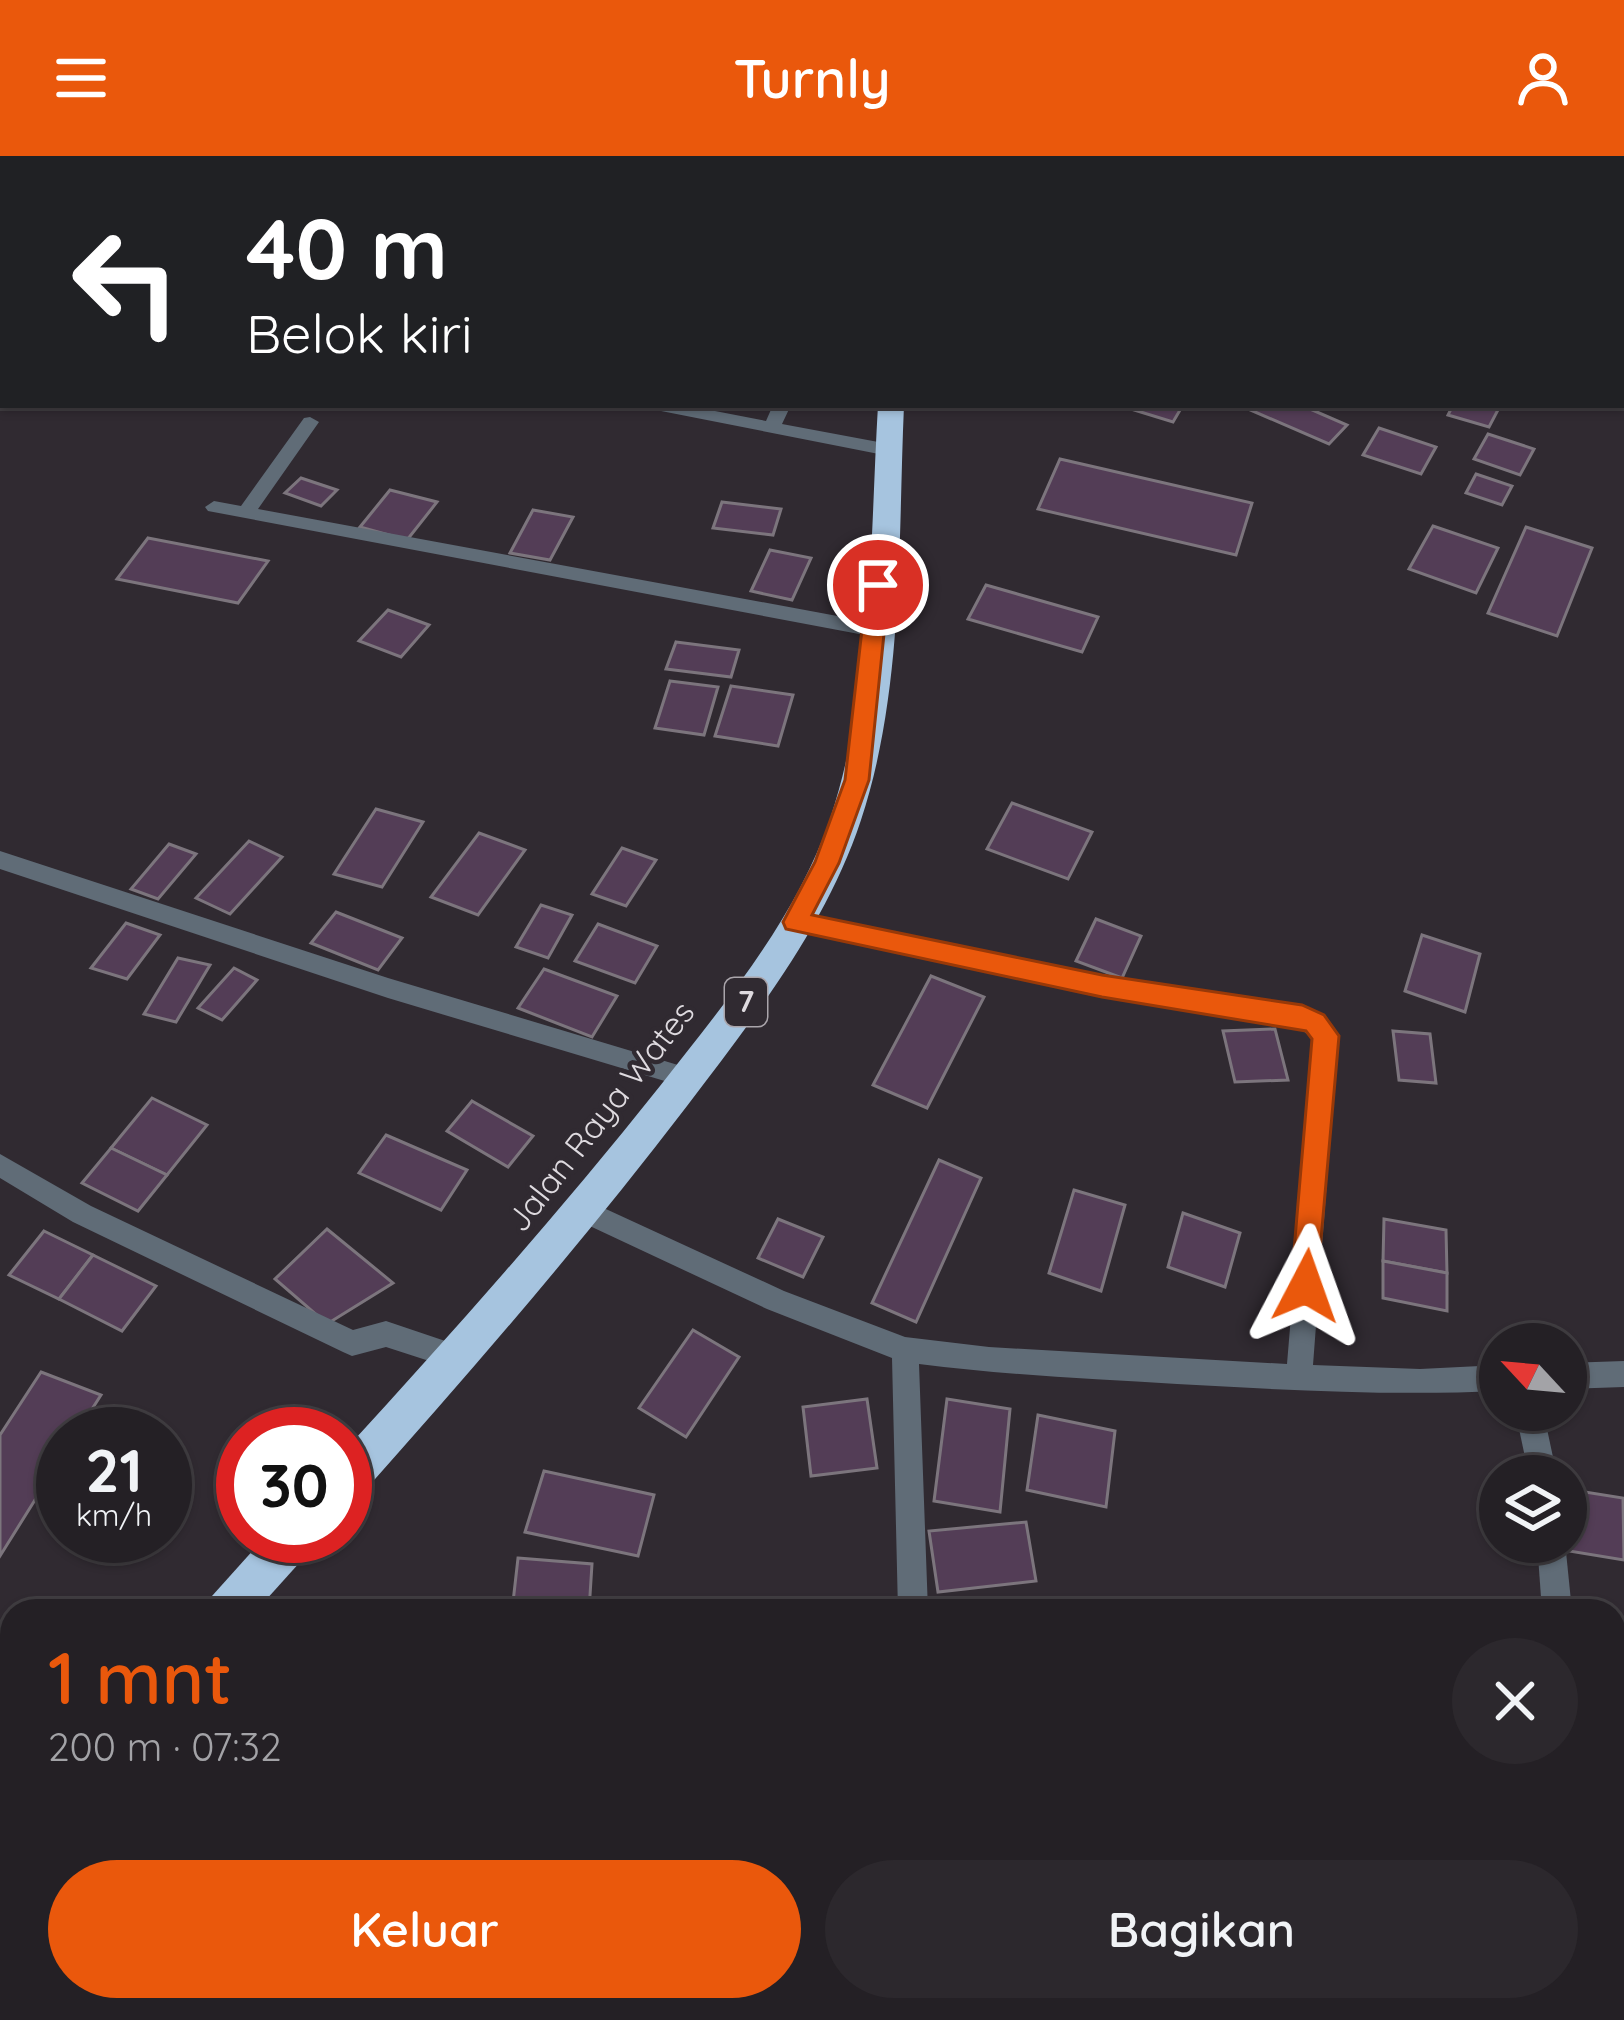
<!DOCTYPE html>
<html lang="id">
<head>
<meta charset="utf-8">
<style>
	body { margin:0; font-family:Quicksand,sans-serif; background:#2c282d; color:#f1f3f6; height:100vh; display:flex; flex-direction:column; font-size:45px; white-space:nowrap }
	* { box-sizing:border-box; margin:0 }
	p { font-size:39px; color:#a3a3a7 }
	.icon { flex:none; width:66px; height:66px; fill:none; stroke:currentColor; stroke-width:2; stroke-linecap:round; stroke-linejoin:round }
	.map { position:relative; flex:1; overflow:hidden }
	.drawer { position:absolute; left:0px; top:1443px; width:1626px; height:423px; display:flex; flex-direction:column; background:#242025; border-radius:36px 36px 0 0; box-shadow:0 3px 9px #0004,0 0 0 3px #413e42 }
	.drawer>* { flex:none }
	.top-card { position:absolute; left:0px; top:0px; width:1626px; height:252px; box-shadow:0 3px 9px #0004,0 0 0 3px #413e42; background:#202124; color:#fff; overflow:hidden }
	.needle { width:78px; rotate:296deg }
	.tools { position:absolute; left:1479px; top:1167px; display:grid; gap:24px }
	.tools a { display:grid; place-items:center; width:108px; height:108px; border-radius:50%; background:#242025; box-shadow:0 3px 9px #0004,0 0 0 3px #413e42; font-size:60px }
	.speed { position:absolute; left:36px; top:1251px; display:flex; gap:24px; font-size:60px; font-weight:700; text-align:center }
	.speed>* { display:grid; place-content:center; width:156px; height:156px; border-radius:50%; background:#242025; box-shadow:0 3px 9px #0004,0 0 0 3px #413e42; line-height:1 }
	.speed small { font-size:30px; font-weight:400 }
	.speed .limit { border:18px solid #d22; background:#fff; color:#111 }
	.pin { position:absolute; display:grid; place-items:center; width:102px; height:102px; color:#fff; margin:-51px; border:6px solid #fff; border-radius:50%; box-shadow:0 3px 12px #0007 }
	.me { position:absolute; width:132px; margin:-66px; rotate:4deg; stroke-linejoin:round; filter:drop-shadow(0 0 9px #0008) }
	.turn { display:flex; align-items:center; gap:42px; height:252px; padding:0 48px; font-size:54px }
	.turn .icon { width:156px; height:156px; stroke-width:2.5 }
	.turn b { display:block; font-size:84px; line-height:102px }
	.round { display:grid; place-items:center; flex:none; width:126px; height:126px; border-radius:63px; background:#2c282d }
	.overview { display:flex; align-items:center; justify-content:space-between; height:204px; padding:0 48px }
	h1 { font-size:72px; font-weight:600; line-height:90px; color:#ea580c }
	.action { display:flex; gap:24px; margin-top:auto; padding:24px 48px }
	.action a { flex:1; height:138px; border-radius:72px; background:#ea580c; color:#fff; font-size:48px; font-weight:600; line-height:138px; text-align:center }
	.action a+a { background:#2c282d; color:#f1f3f6 }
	header { display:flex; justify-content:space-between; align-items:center; height:156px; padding:0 48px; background:#ea580c; color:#fff; font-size:54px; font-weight:600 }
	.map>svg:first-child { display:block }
	.building { fill:#533d56; stroke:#7c757d; stroke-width:3 }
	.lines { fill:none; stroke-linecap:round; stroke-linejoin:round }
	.lane { fill:#606c77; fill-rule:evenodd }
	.street { fill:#606c77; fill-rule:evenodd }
	.highway { fill:#a6c4df; fill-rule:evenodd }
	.route { fill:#ea580c; stroke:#983908; stroke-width:3 }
	.labels { text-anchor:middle; stroke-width:9; stroke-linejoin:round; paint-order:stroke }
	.shield { fill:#302a31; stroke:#aaa5ab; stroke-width:3 }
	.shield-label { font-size:30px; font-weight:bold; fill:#dedadf }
	.street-label { font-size:33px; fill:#dedadf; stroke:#302a31 }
</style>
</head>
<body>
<header><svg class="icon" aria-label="menu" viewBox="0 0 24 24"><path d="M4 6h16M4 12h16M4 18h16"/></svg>Turnly<svg class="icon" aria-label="person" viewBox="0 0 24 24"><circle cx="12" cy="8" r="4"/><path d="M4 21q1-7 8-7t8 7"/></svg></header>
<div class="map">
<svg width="1624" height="1864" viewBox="0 0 1624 1864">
	<rect width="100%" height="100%" fill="#302a31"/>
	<g class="building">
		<polygon points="1118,249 1183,249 1173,266"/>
		<polygon points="1239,249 1301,249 1347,269 1329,288"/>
		<polygon points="1453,249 1496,249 1500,250 1489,271 1448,259"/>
		<polygon points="1379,272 1436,291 1421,318 1363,299"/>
		<polygon points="1488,278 1534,293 1520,319 1474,303"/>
		<polygon points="1060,303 1252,347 1236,399 1038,353"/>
		<polygon points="1476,318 1512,330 1502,349 1466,337"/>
		<polygon points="301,322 337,334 321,350 285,337"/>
		<polygon points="390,334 437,346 407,384 360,371"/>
		<polygon points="722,346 781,353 773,379 713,372"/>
		<polygon points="533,354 573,361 550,404 510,397"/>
		<polygon points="1433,370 1498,392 1476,437 1409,413"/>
		<polygon points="1526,371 1592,392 1557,480 1488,457"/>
		<polygon points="148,382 268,405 238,447 117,423"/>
		<polygon points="770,394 811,402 792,444 751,435"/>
		<polygon points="986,429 1098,461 1082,496 968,463"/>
		<polygon points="388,454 429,469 401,501 359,485"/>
		<polygon points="676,486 739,494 731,521 666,513"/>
		<polygon points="670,525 718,531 704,579 655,572"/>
		<polygon points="731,530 793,539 778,590 715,580"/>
		<polygon points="1012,647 1092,676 1068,723 987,693"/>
		<polygon points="376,653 423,666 382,731 334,718"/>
		<polygon points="479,677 525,694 478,759 431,741"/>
		<polygon points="249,685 282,701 230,758 196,742"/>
		<polygon points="169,688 196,698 158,743 131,733"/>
		<polygon points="622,692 656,704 626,750 592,738"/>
		<polygon points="541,749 572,759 548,802 516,791"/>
		<polygon points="336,756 402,782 378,814 311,787"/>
		<polygon points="1096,763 1141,780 1122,822 1076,805"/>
		<polygon points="126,767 160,779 127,823 91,812"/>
		<polygon points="598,768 657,790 635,827 575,805"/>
		<polygon points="1422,779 1480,798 1465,856 1405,835"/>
		<polygon points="178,802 210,809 176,866 144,858"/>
		<polygon points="234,812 257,824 222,864 198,852"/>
		<polygon points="544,813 617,840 592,881 518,852"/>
		<polygon points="931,820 984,841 927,952 873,929"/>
		<polygon points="1275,873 1288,924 1235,926 1223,875"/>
		<polygon points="1393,875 1430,878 1436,927 1399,924"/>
		<polygon points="152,942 207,969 167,1019 111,992"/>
		<polygon points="472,945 533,980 508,1011 447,975"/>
		<polygon points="386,979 467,1014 441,1054 359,1017"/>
		<polygon points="111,992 167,1019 138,1055 82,1027"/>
		<polygon points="939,1004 981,1022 916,1166 872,1147"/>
		<polygon points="1074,1034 1125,1049 1101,1135 1049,1117"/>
		<polygon points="1183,1057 1240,1077 1225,1131 1168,1111"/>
		<polygon points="778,1063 823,1081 803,1121 758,1102"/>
		<polygon points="1384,1063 1446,1074 1447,1117 1383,1105"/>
		<polygon points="327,1073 393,1127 327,1168 275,1123"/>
		<polygon points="44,1075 93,1099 59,1143 9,1119"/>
		<polygon points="93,1099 156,1130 122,1175 59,1143"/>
		<polygon points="1383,1105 1447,1117 1447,1155 1383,1142"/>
		<polygon points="693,1174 739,1201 686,1281 639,1252"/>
		<polygon points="41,1216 101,1239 76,1278 63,1278 63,1299 0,1400 0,1279"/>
		<polygon points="867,1243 877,1312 811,1320 803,1251"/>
		<polygon points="947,1243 1010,1253 1000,1356 934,1345"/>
		<polygon points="1038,1259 1115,1275 1106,1351 1027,1334"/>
		<polygon points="544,1315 654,1339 638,1400 525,1376"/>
		<polygon points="1566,1333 1623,1342 1624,1404 1557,1393 1556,1386 1566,1386"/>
		<polygon points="1026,1366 1036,1425 938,1436 929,1375"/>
		<polygon points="518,1402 592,1408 589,1455 512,1455"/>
		<polygon points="232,1854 276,1854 271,1864 226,1864"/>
		<polygon points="907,1854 908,1864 840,1864 905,1854"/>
		<polygon points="950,1854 1011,1854 1012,1864 951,1864"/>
	</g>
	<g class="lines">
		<polygon class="lane" points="647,249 684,249 766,265 773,249 791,249 782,268 889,288 898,294 889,300 656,254"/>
		<g class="street">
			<polygon points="598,0 620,0 622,3 600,3"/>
			<polygon points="1233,0 1253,0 1255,3 1235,3"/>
			<rect x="1623" y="136" width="1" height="10"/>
			<polygon points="310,261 319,266 258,353 875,467 885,474 875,481 208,355 205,351 214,345 241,350 304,262"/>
			<polygon points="0,695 388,822 688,912 696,915 700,922 696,929 688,932 388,842 0,713"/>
			<path d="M795 757 1102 820 1302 850 1334 873 1338 880 1313 1209 1420 1213 1500 1209V1235C1392 1240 1285 1234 1177 1228 1091 1223 1005 1219 919 1208L928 1455H898L892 1202 767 1153 577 1064 573 1056 577 1048 586 1045 595 1048 784 1135 905 1181 989 1191 1287 1208 1314 884 1296 869 1102 840 795 775 784 766Z"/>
			<polygon points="0,998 91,1050 353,1174 386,1165 466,1192 470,1201 466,1210 457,1214 386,1191 352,1200 343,1196 73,1066 0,1022"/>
			<polygon points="1624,1205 1624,1231 1566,1233 1566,1207"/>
			<polygon points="1515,1254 1543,1254 1557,1320 1529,1320"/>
			<polygon points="1537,1386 1565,1386 1572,1455 1542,1455"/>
		</g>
		<g class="highway">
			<path d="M878 249H904C898 385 904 534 861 664 826 770 754 862 687 950 584 1085 473 1213 360 1340L345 1346V1294C453 1176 560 1056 660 930 724 848 796 763 830 663 873 533 870 385 878 249Z"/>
			<polygon points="266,1380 316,1380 310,1395 256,1455 205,1455 212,1440"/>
			<polygon points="12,1669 12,1725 0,1730 0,1674"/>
		</g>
	</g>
	<polygon class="route" points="878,422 889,429 869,624 839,707 812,759 1102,819 1302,849 1324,859 1339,880 1316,1140 1306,1144 1295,1140 1291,1130 1312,883 1306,875 1102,841 786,773 783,766 815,706 845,624 867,429"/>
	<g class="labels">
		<rect class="shield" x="725" y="822" width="42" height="48" rx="9"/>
		<g class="shield-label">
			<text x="746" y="856">7</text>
		</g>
		<g class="street-label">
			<text transform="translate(600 960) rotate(-52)" y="12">Jalan Raya Wates</text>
		</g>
	</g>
</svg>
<div class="tools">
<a><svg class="needle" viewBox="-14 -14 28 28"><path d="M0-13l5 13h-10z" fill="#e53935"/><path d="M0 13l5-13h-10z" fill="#a3a3a7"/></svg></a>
<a><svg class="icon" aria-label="layers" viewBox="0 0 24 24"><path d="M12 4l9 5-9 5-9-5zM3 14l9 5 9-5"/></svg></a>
</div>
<div class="speed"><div>21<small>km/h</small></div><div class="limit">30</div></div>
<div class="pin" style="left:878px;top:429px;background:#d93025"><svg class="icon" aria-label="arrive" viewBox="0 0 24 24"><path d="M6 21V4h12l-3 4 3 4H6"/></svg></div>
<svg class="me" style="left:1306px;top:1130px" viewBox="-20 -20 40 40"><path d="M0-17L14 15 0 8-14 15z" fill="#ea580c" stroke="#fff" stroke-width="4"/></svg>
<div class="top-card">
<div class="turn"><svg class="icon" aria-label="left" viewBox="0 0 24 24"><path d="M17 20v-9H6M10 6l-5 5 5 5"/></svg><div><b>40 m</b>Belok kiri</div></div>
</div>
<section class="drawer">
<div class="overview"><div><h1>1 mnt</h1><p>200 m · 07:32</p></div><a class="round"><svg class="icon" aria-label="close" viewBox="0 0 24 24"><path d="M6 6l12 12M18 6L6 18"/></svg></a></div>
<div class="action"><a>Keluar</a><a>Bagikan</a></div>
</section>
</div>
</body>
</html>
